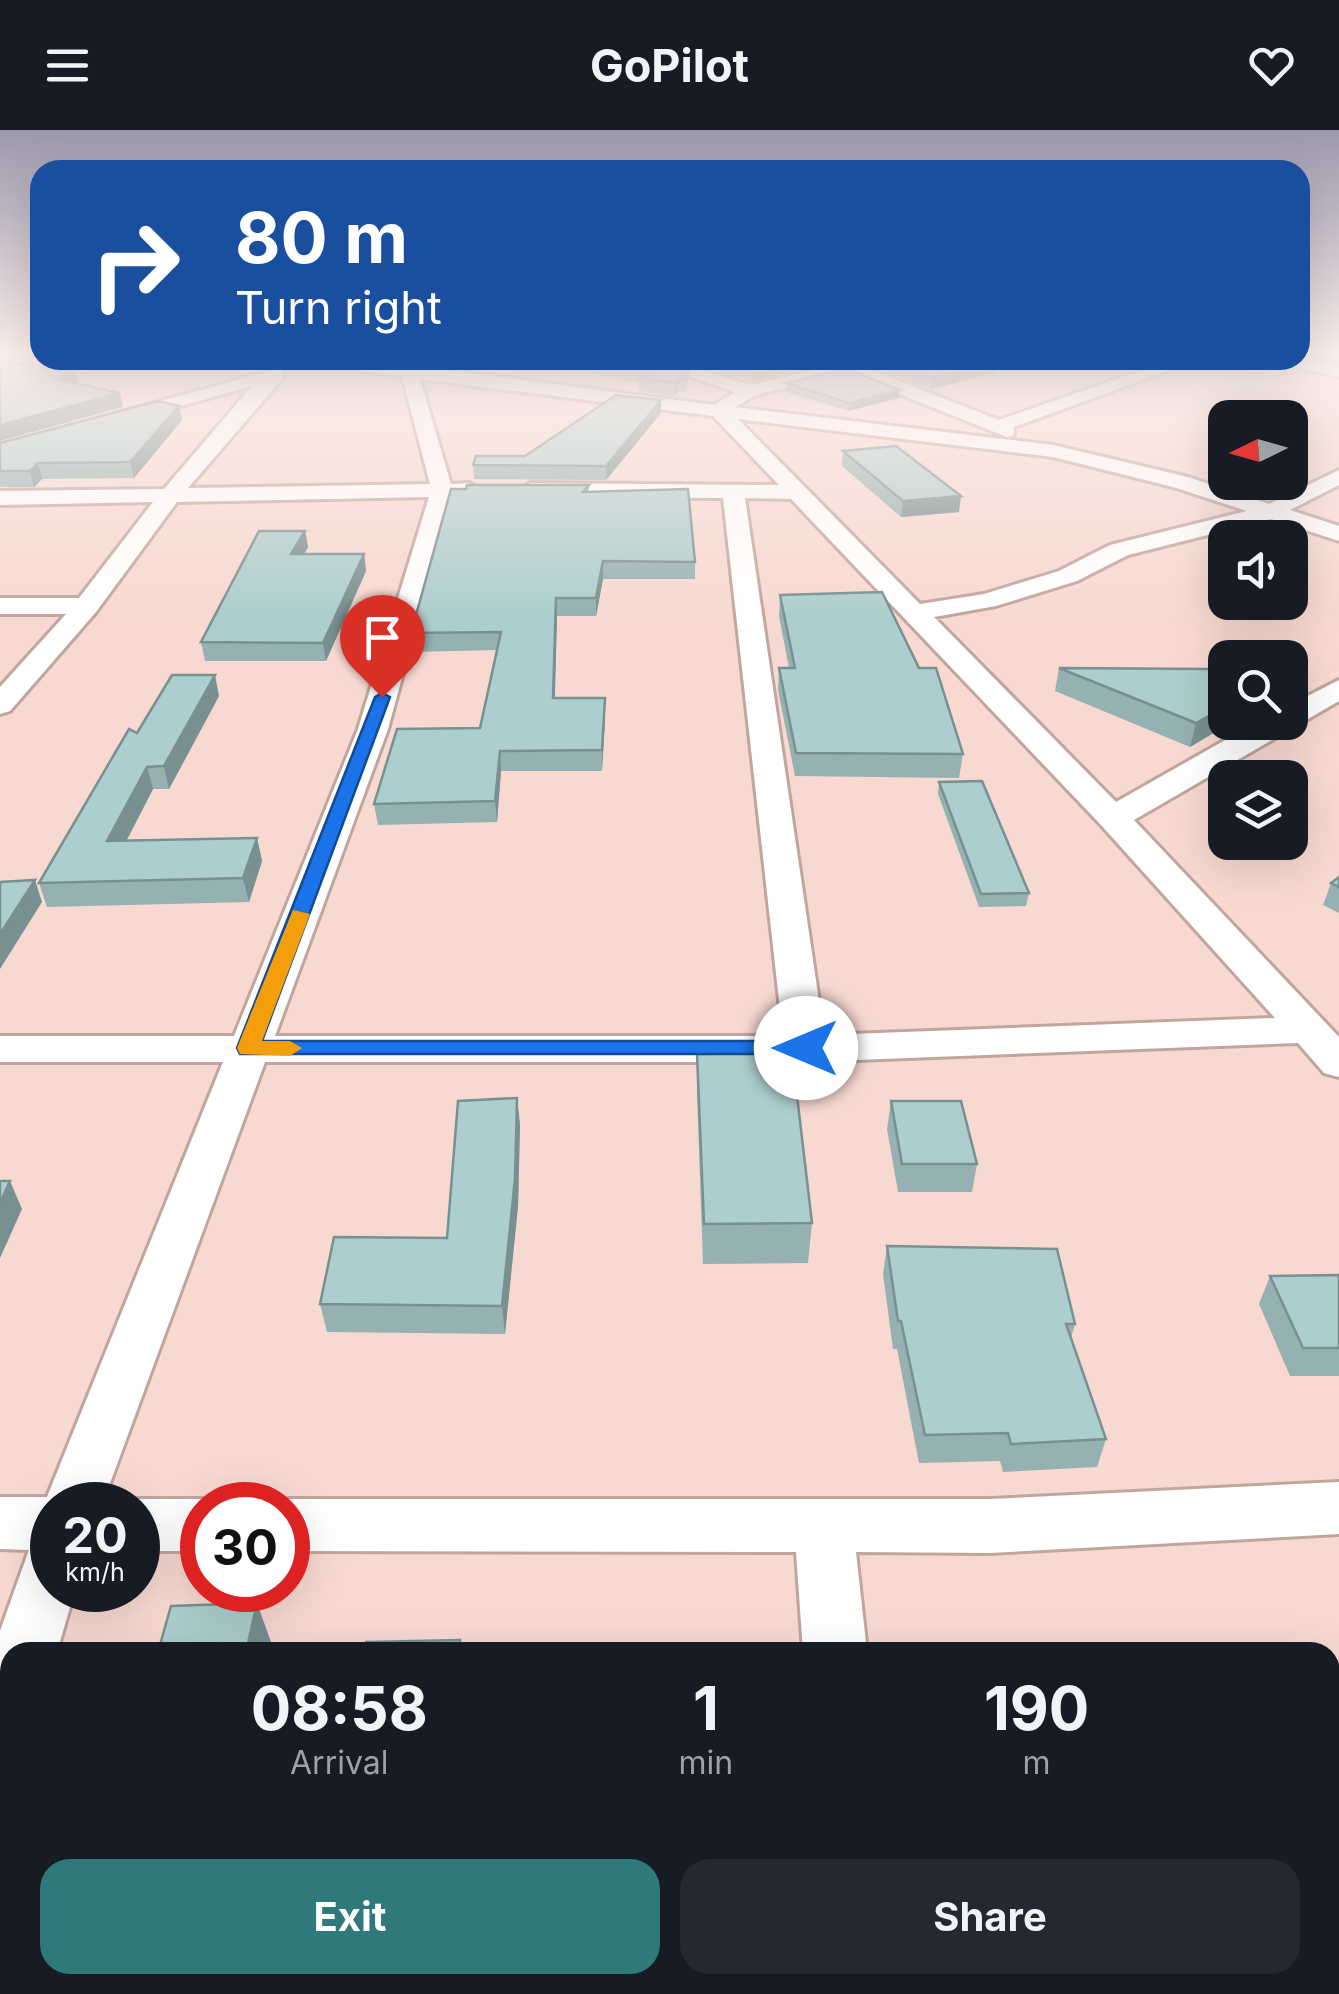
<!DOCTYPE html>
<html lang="en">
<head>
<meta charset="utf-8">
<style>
	body { margin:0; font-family:Inter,sans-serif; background:#242831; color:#f1f3f6; height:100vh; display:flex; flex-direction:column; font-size:38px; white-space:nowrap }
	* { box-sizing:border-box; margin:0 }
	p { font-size:32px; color:#9ea1a6 }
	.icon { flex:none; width:55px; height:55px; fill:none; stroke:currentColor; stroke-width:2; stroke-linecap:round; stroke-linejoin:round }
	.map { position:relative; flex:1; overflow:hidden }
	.panel { position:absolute; left:0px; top:1512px; width:1340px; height:352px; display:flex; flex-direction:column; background:#171b24; border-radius:30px 30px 0 0; box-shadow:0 10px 40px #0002 }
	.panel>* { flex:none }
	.hud { position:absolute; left:30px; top:30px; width:1280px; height:210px; border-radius:30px; box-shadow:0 10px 40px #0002; background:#1a4fa0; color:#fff; overflow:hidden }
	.needle { width:65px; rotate:265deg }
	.tools { position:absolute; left:1208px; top:270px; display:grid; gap:20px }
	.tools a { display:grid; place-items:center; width:100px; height:100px; border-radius:20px; background:#171b24; box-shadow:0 10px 40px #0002; font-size:50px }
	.speed { position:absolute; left:30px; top:1352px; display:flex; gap:20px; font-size:50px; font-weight:700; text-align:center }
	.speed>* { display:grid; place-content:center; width:130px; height:130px; border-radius:50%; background:#171b24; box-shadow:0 10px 40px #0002; line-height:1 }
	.speed small { font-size:25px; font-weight:400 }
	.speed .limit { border:15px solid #d22; background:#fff; color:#111 }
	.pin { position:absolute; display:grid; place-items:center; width:85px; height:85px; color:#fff; margin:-102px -42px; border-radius:50% 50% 50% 0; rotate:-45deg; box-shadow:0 0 10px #0007 }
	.pin .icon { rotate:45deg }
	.me { position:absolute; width:110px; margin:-55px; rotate:270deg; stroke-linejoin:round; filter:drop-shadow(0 0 8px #0008) }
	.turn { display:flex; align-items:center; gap:35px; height:210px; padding:0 40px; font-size:45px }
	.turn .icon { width:130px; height:130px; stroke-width:2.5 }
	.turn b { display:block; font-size:70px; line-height:85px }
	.eta { display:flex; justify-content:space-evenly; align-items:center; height:170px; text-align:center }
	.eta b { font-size:60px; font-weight:700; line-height:70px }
	.button { display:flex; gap:20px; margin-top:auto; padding:20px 40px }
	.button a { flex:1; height:115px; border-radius:30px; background:#2f797a; color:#fff; font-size:40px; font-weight:700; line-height:115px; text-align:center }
	.button a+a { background:#242831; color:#f1f3f6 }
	header { display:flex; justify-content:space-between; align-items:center; height:130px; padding:0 40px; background:#171b24; font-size:45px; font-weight:700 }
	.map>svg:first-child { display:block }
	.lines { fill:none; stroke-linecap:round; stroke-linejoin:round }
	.minor-casing { stroke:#c1a69e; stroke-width:6 }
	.minor { fill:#fff; fill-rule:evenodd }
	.wall { fill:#95b1b1 }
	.shaded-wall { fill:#799090 }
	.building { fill:#adcece; stroke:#799090; stroke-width:2.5 }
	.route { fill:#1a73e8; stroke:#114b97; stroke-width:2.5 }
	.slow { fill:#f59e0b }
</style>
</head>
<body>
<header><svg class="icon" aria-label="menu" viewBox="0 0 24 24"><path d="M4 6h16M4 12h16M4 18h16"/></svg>GoPilot<svg class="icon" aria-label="heart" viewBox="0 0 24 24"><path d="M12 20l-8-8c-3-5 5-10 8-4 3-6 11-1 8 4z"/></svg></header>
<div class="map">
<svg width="1339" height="1864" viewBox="0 0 1339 1864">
	<rect width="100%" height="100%" fill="#f7d9d1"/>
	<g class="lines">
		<g class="minor-casing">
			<g id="minor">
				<polygon points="1300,229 1339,237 1339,247 1266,230"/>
				<path d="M304 230 409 235 714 275 735 262 642 230H669L751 255 856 230H887L866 238 999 290 1171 230H1197L1014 297V305L1007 307 847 243 756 265 735 277 1053 315 1188 347 1269 374 1339 340V355L1290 380 1339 396V411L1271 389 1128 425 1077 451 996 476 934 487 1116 672 1257 592H1290V575L1339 550V571L1134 690 1339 907V947L1324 943 1298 913 805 932H265L102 1375H52V1460H75L57 1522H10V1629L0 1633V1501L29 1420 0 1419V1367H47L223 932H0V906H234L358 599 429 367 177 372 96 482 10 581 0 584V557L66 484H0V468H79L153 372 0 375V361L164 359 252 256 0 327V315L277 239 283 240V248L188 358 430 354 402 246 313 235ZM420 249 713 286 779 355 530 353 519 360 530 367 723 368 783 906H275L388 599 451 367H469L480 360 469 353 451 354ZM738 289 1053 327 1173 357 1247 381 1110 415 1059 441 984 464 920 474ZM745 368 791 369 1101 695 1275 888 824 905Z"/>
				<polygon points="1339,1352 1339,1404 990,1423 856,1422 867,1522 803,1522 796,1422 288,1421 288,1375 271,1375 288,1369 990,1369"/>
				<polygon points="138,1369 202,1369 219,1375 202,1375 202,1421 138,1421 138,1375 121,1375"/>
				<polygon points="829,1855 905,1855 906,1864 830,1864"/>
			</g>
		</g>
		<use href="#minor" class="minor"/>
	</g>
	<g class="wall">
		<polygon points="1300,226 1339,226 1339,233 1300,227"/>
		<polygon points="526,230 670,230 688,237 687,263 679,261 674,266 639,261 639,253"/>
		<polygon points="682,230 704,230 699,235"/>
		<polygon points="718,230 840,230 752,251 721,242"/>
		<polygon points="877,230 995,230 998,242 931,259 876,238"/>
		<polygon points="786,253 899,268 848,281 786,262"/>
		<polygon points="661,270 661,283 606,350 474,349 473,335 525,326"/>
		<polygon points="179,276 182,290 134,348 42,349 34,357 0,357 0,313"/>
		<polygon points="843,321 959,382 901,387 842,336"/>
		<polygon points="589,355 589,362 695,432 695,449 603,449 596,486 557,486 555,568 605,568 605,588 602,641 501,641 497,692 378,695 374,674 480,598 497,520 413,522 411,503"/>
		<polygon points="305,401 308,417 304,424 364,424 366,441 326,531 205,531 201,512"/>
		<polygon points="780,465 919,538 963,624 959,648 795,646 778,560 779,538 789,538 779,486"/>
		<polygon points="1059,538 1225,592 1232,592 1190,617 1055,561"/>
		<polygon points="219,566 169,659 153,659 126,711 257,708 262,731 249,772 47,777 39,753 137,603"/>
		<polygon points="939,652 1029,763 1026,776 979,777 938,664"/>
		<polygon points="1339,747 1339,783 1323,775 1331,753"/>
		<polygon points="697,924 812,1093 808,1133 703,1134 697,963"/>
		<polygon points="517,968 520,995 518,1076 505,1204 327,1202 320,1174 447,1108"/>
		<polygon points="891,971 977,1034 972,1062 898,1062 887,999"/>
		<polygon points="887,1116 1075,1194 1071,1208 1106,1309 1097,1337 1003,1342 1000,1331 919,1333 897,1219 893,1219 883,1144"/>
		<polygon points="1339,1145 1339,1246 1290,1246 1259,1174 1270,1146"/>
		<polygon points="70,1855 201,1855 200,1864 77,1864"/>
		<polygon points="937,1855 1304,1855 1307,1864 939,1864"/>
	</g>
	<g class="shaded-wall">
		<polygon points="794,230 840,230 752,251 752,240"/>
		<polygon points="999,231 998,242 931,259 932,248"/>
		<polygon points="76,242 79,256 56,249"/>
		<polygon points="679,248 679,261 674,266 675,253"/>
		<polygon points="900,260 899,268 848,281 849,273"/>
		<polygon points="120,263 123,277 0,311 0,295"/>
		<polygon points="661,270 661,283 606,350 606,336"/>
		<polygon points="179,276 182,290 134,348 130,332"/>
		<polygon points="38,333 42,349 34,357 30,341"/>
		<polygon points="961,366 959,382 901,387 903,371"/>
		<polygon points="305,401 308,417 294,441 291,424"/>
		<polygon points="364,424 366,441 326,531 323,513"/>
		<polygon points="603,431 603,449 596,486 596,468"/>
		<polygon points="556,468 557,486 554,588 553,568"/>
		<polygon points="215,545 219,566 169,659 164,636"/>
		<polygon points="605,568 605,588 602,641 602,620"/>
		<polygon points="1225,577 1225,592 1232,592 1190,617 1196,593"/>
		<polygon points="500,621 501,641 497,692 495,671"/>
		<polygon points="147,637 153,659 114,735 107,711"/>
		<polygon points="257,708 262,731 249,772 243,748"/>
		<polygon points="35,750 42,772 0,839 0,804"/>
		<polygon points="517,968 520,995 518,1076 505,1204 502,1176"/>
		<polygon points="10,1051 22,1079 0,1128 0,1073"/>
		<polygon points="257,1473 271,1512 269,1522 246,1522"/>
		<polygon points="178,1855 201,1855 200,1864 184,1864"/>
	</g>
	<g class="building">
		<polygon points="588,230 670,230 688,237 687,250 679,248 675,253 639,248 649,242"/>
		<polygon points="721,230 794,230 752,240"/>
		<polygon points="885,230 995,230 999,231 932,248"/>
		<polygon points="0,231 76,242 56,249 120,263 0,295"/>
		<polygon points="847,239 900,260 849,273 786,253"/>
		<polygon points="616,265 661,270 606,336 473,335 476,326 525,326"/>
		<polygon points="158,271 179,276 130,332 38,333 30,341 0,341 0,313"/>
		<polygon points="896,316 961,366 903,371 843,321"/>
		<polygon points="467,355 589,355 583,362 688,359 695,432 603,431 596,468 556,468 553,568 605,568 602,620 500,621 495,671 374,674 397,599 480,598 501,502 411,503 451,359 466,359"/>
		<polygon points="259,401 305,401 291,424 364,424 323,513 201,512"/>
		<polygon points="882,462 919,538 936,538 963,624 796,623 779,538 795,538 780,465"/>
		<polygon points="1059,538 1208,539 1225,545 1225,577 1196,593"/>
		<polygon points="172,545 215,545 164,636 147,637 107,711 257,708 243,748 39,753 129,599 137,603"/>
		<polygon points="982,651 1029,763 981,764 939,652"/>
		<polygon points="1339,747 1339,757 1331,753"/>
		<polygon points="35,750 0,804 0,752"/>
		<polygon points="792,923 812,1093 704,1094 697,924"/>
		<polygon points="517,968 515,1049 502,1176 320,1174 334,1107 447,1108 458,971"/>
		<polygon points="891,971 961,971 977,1034 902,1034"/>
		<polygon points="0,1051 10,1051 0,1073"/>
		<polygon points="887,1116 1057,1119 1075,1194 1066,1194 1106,1309 1011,1314 1008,1303 925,1305 901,1191 898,1191"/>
		<polygon points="1339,1145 1339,1218 1303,1218 1270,1146"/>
		<polygon points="257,1473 246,1522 158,1522 171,1476"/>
		<polygon points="460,1510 459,1522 364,1522 366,1512"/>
		<polygon points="302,1855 745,1855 745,1864 300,1864"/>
		<polygon points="954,1855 1304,1855 1307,1864 955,1864"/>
	</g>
	<linearGradient id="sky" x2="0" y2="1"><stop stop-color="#9c98ad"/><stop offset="0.46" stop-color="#fbeeea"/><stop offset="1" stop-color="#fbeeea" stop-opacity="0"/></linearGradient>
	<rect width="1339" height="487" fill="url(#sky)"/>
	<polygon class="route" points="382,563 390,567 262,911 806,911 817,918 813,924 240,924 237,918 375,567"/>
	<polygon class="slow" points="293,780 310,784 262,911 290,911 302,918 290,926 240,924 237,918"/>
</svg>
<div class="tools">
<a><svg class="needle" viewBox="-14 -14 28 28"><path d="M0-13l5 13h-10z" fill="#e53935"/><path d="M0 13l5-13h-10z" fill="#9ea1a6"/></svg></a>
<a><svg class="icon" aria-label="sound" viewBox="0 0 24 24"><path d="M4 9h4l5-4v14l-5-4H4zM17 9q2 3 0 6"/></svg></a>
<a><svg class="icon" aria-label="search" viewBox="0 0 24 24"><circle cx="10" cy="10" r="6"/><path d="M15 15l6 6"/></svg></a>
<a><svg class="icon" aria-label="layers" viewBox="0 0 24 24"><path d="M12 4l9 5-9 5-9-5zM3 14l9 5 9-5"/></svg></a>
</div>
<div class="speed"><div>20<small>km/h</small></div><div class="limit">30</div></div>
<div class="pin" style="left:382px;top:567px;background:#d93025"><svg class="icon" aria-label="arrive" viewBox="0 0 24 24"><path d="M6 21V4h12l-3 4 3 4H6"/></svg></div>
<svg class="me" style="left:806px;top:918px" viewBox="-20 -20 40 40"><circle r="19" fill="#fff"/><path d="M0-13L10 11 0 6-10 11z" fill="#1a73e8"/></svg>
<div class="hud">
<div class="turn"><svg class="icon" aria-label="right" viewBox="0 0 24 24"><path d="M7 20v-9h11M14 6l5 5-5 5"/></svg><div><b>80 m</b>Turn right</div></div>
</div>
<section class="panel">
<div class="eta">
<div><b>08:58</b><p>Arrival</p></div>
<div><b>1</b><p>min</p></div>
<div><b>190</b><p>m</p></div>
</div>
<div class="button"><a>Exit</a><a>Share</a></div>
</section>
</div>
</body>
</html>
